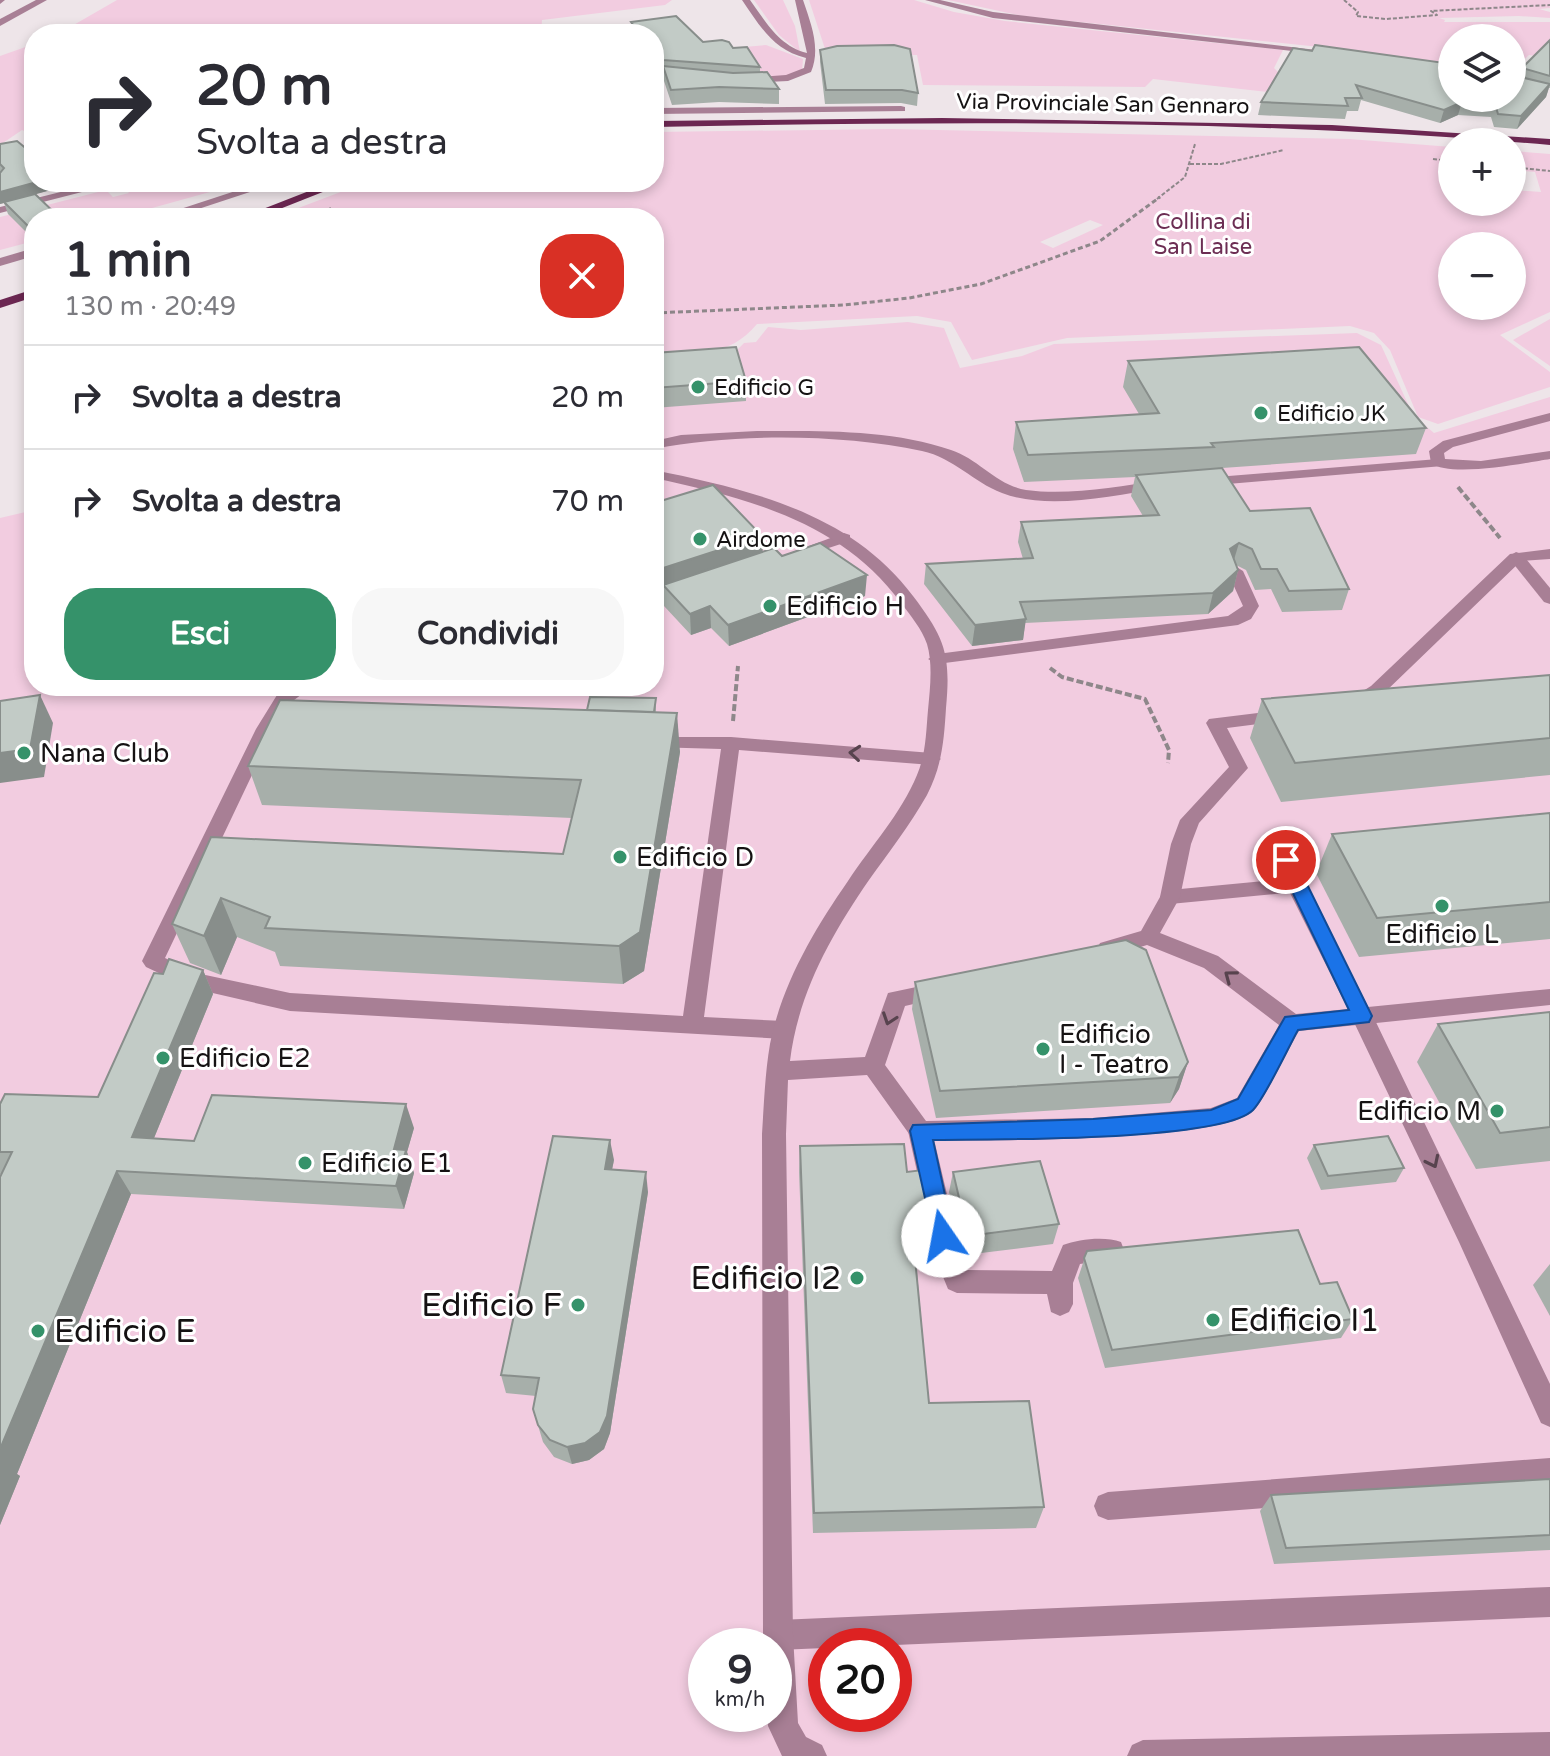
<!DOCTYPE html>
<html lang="it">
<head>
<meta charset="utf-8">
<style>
	body { margin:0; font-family:"Varela Round",sans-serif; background:#f7f7f7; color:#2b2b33; height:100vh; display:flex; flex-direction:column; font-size:30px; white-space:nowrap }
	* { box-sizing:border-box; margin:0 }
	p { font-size:26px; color:#7c7c81 }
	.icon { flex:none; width:44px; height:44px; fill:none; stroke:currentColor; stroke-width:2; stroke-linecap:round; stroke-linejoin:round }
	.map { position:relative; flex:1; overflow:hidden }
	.sheet { position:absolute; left:24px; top:208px; width:640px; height:488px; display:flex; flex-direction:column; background:#fff; border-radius:32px; box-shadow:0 4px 12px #0003 }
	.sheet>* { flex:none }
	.hud { position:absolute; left:24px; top:24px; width:640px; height:168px; border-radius:32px; box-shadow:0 4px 12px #0003; background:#fff; color:#2b2b33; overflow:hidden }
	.fabs { position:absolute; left:1438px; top:24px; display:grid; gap:16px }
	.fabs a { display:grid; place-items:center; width:88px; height:88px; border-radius:50%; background:#fff; box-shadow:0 4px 12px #0003; font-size:40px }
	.speed { position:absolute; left:688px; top:1628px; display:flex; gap:16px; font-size:40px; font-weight:700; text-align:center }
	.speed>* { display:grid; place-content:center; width:104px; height:104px; border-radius:50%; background:#fff; box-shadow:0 4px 12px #0003; line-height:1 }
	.speed small { font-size:20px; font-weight:400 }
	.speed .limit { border:12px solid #d22; background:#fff; color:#111 }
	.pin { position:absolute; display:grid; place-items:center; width:68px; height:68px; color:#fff; margin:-34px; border:4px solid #fff; border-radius:50%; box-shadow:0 2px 8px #0007 }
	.me { position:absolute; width:88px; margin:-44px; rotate:348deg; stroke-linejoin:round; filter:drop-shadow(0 0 6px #0008) }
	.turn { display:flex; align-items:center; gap:28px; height:168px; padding:0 40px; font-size:36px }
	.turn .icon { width:104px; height:104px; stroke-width:2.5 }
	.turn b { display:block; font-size:56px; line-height:68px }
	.round { display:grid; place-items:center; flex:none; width:84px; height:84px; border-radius:32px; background:#f7f7f7 }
	.summary { display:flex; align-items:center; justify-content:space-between; height:136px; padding:0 40px }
	h1 { font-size:48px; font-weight:700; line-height:60px }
	.button { display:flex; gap:16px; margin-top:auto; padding:16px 40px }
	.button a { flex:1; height:92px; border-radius:32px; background:#35926a; color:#fff; font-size:32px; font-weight:700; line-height:92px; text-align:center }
	.button a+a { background:#f7f7f7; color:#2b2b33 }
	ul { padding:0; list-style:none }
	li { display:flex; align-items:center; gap:24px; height:104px; padding:0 40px; border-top:2px solid #e1e1e2 }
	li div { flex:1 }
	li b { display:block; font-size:30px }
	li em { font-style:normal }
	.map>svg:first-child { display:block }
	.green { fill:#f2cce0; fill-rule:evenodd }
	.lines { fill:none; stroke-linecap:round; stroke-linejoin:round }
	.path-far2 { stroke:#8e878a; stroke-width:2; stroke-dasharray:4 2; stroke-linecap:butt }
	.path-far1 { stroke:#8e878a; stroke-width:3; stroke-dasharray:5 3; stroke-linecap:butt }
	.path { stroke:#8e878a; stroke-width:4; stroke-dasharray:7 3; stroke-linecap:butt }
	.service { fill:#a87f95; fill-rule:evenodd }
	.pedestrian { fill:#a87f95; fill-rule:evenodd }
	.minor { fill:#a87f95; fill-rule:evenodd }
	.primary { fill:#6c2752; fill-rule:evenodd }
	.wall { fill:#a7afaa }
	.shaded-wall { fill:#888e8b }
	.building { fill:#c2cbc6; stroke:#888e8b; stroke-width:2 }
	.oneway { stroke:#57434e }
	.route { fill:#1a73e8; stroke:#114b97; stroke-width:2 }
	.poi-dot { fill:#35926a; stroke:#fff; stroke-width:3 }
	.labels { text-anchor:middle; stroke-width:6; stroke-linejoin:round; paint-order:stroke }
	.far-street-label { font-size:22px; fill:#151213; stroke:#fff }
	.far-park-label { font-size:22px; fill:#6c2d53; stroke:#fff }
	.far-poi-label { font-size:22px; fill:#151213; stroke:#fff; text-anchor:start }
	.poi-label { font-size:26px; fill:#151213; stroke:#fff; text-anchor:start }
	.near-poi-label { font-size:32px; fill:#151213; stroke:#fff; text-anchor:end }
</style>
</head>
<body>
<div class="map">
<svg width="1550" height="1756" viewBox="0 0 1550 1756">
	<rect width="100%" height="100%" fill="#eee5e9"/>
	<g class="green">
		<polygon points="117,0 672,0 665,5 542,20 541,34 58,34"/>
		<polygon points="754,0 783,0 795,26 800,52 779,35"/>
		<polygon points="809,0 914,0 954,12 1005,21 1283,50 1274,68 1302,96 1153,79 1145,87 923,85 917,55 827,55"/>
		<polygon points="948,0 1550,0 1550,8 1539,9 1550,12 1550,18 1519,16 1439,18 1445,20 1444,22 1550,22 1550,58 1529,55 1512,71 1512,38 1452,38 1452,67 1329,48 1023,16"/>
		<polygon points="34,44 34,135 22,130 0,145 0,56"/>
		<polygon points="766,45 803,59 802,71 776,79 701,56 722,49"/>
		<path d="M892 129 1349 139 1452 147V202H1512V187L1513 190 1541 192 1535 172 1512 170V151L1550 154V312L1500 335 1550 372V387L1438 424 1418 417 1390 350 1374 333 1350 326 1067 338 972 360 951 322 917 316 757 324C728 359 695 352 654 355V218H272L367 182H654V132ZM1090 220 1103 225 1053 248 1040 242ZM1452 246H1512V306H1452Z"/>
		<polygon points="136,182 193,182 191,184 198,188 209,185 206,182 246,182 116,218 34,218 34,241 0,250 0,217 106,190 113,197 129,193 123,186"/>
		<polygon points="1550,319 1550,366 1513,340"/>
		<path d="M908 322 944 328 960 368 1022 356 1054 344 1357 333 1381 345 1413 415 1434 433 1550 397V1756H0V518L34 510V686H654V359L733 354 744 343 756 342 768 327 801 330ZM706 1646H774V1714H706ZM826 1646H894V1714H826Z"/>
	</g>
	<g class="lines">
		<g class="path-far2">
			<polyline points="1344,0 1358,12 1356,16 1386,19 1437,15 1431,11 1550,5"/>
			<polyline points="1433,159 1452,161"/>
			<polyline points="1190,164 1221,164 1284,150"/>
			<polyline points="1512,167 1550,171"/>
			<polyline points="1157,199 1185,177 1195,144"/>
		</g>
		<g class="path-far1">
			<polyline points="329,208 337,218"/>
			<polyline points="654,313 844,305 909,298 981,284 1100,241 1160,197"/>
		</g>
		<g class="path">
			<polyline points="1458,487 1500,538"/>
			<polyline points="1050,668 1062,677 1145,699 1169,750 1168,763"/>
			<polyline points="733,721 738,666"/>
		</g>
		<g class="service">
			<polygon points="36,0 47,0 0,26 0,19"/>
			<path d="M742 0H750C766 22 779 46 807 53L795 0H803C811 24 821 48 811 72L788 81 743 83 746 78 786 75 804 68 806 58C773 50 760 26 742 0Z"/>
			<polygon points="925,0 940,0 993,12 1342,53 1337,56 993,18"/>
			<polygon points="654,71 690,73 695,76 690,79 654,77"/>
			<polygon points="901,106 905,107 905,111 654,114 654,108"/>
			<polygon points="101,182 121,182 0,213 0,207"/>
			<polygon points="263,182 280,182 171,218 153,218"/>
			<polygon points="34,248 34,256 0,266 0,258"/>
			<path d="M757 431C820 431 891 429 951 450 979 459 996 485 1026 490 1070 496 1117 486 1160 481L1167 485 1160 489C1111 495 1050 511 1002 493 973 482 954 458 922 451 840 434 736 433 654 449V441L681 435Z"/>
			<polygon points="1438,459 1445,463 1443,466 1204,486 1197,482 1204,478"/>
			<polygon points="291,686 313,686 290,703 277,723 298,726 301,730 292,736 271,735 165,958 196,973 290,993 683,1016 721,749 652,747 646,745 643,741 646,737 731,737 932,753 941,759 932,765 739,750 704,1017 784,1021 792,1024 795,1030 792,1036 784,1039 290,1011 191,988 146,967 142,961 256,729 277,695"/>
			<polygon points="1362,1007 1370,1010 1373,1016 1550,1384 1550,1427 1541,1423 1459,1242 1351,1016 1354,1010"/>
			<path d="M920 1121 928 1124 932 1131 965 1270 1052 1271 1063 1245C1079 1239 1105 1236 1121 1242L1124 1250 1121 1258 1080 1264 1073 1283V1304L1069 1312 1060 1316 1051 1312 1047 1294 957 1293 948 1289 937 1262 908 1131 912 1124Z"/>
			<polygon points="1550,1458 1550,1486 1108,1520 1098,1516 1094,1506 1098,1496 1108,1492"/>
			<polygon points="1550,1587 1550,1617 778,1650 768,1645 763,1635 768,1625 778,1620"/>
		</g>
		<g class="pedestrian">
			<polygon points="844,533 850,535 850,541 798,558 790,553"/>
			<polygon points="1516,552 1522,554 1550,588 1550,604 1544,602 1508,557"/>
			<polygon points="1235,566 1243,571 1259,606 1251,619 1238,625 937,664 928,659 937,654 1228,616 1243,606 1227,571"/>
			<polygon points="688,584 694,586 694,592 654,606 654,595"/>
			<polygon points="1296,878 1303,880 1306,885 1303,890 1296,892 1170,904 1163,902 1160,897 1163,892 1170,890"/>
		</g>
		<g class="minor">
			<polygon points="0,0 5,0 0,4"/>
			<path d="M1550 413V421L1453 447 1444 453 1445 459 1481 461 1550 451V459C1525 463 1450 478 1431 463L1429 451 1443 441Z"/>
			<path d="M654 470C751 490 851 513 913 596 945 638 951 655 946 708 944 740 942 766 927 795 910 825 889 852 869 880 831 935 798 994 790 1061L865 1057 888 993 940 982 948 984 951 990 948 996 905 1006 885 1065 926 1121 1093 1118 1211 1108 1237 1098 1279 1025 1204 968 1147 945 1107 957 1100 955 1097 949 1100 943 1141 931 1160 897 1171 844 1180 820 1229 767 1206 723 1209 719 1283 710 1292 716 1289 720 1227 728 1248 768 1199 823 1191 844 1180 897 1160 933 1218 956 1296 1014 1348 1009 1286 885 1266 835 1276 828 1286 835 1306 885 1368 1007 1550 989V1005L1299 1031C1289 1047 1264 1101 1253 1111 1220 1143 977 1140 920 1141L912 1138 867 1075 788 1080 786 1134 793 1635 798 1723 806 1737 822 1745 827 1756H782L768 1726 767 1714H774V1646H764L763 1635 762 1134C764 1104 765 1073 770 1044 782 984 814 930 848 881 871 846 901 814 917 775 926 754 926 732 928 710 930 689 933 664 927 644 922 629 910 615 901 603 842 522 747 498 654 478Z"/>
			<polygon points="1550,549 1550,559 1521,561 1383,694 1362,705 1350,705 1347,701 1371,686 1510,554"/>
			<polygon points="1550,1732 1550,1756 1127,1756 1132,1745 1143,1740"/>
		</g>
		<g class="primary">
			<path d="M942 118 1332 125 1550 139V145C1253 119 952 121 654 127V121Z"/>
			<polygon points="332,182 348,182 257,218 240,218"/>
			<polygon points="34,289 34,297 0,308 0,300"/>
		</g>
	</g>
	<g class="wall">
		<polygon points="631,22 703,42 733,48 760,67 760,72 779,89 779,104 719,102 672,105 664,81 664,69 654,59 654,34 631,34"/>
		<polygon points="1550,40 1550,88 1549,88 1546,97 1517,129 1494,127 1491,117 1458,115 1440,123 1361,100 1358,111 1347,111 1345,119 1258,115 1261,102 1293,48 1519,77 1522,68"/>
		<polygon points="820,50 918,93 917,106 901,103 825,104 820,62"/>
		<polygon points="0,144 62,187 35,194 34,240 8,214 4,203 0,204"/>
		<polygon points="654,353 746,381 746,401 654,408"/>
		<polygon points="1128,361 1426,428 1416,454 1208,469 1250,511 1349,589 1342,610 1282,612 1271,589 1255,590 1246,570 1236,565 1238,570 1233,591 1208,614 1025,623 1023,640 972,646 924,584 926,564 1023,559 1018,542 1021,522 1143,516 1131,496 1135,477 1024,482 1013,449 1016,422 1139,414 1123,387"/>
		<polygon points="713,485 762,552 782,556 865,596 729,646 711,628 691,635 664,606 663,590 654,593"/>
		<polygon points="1550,675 1550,775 1281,802 1250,738 1262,699"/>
		<polygon points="656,705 656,712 680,752 644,971 623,984 280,966 275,952 237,937 221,975 190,963 172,924 211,837 563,854 572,818 262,805 248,766 587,710"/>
		<polygon points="1550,813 1550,939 1359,957 1316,873 1332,834"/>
		<polygon points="203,970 213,994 154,1138 194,1141 414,1128 407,1152 414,1173 404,1209 131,1194 17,1474 20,1476 0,1525 0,1177 2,1174 0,1174 0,1104 98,1097 163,974"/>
		<polygon points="915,982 1188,1062 1179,1089 1170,1103 936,1118 912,1009"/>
		<polygon points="1550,1012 1550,1161 1476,1169 1417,1062 1438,1024"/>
		<polygon points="1314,1145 1404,1168 1396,1182 1321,1190 1307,1158"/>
		<polygon points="800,1146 907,1172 937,1234 933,1260 916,1262 929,1403 1044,1507 1036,1528 813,1533 799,1172"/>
		<polygon points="614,1160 612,1169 648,1192 610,1433 604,1449 589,1460 572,1464 554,1457 543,1442 533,1409 536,1396 506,1393 501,1375"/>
		<polygon points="953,1172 1059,1224 1053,1244 965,1255 949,1192"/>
		<polygon points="1087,1251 1353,1319 1341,1338 1105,1368 1078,1278"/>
		<polygon points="1550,1264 1550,1316 1533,1285"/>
		<polygon points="1550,1479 1550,1550 1274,1564 1260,1511 1271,1495"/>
	</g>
	<g class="shaded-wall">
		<polygon points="1550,84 1546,97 1517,129 1521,116"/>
		<polygon points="1462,102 1458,115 1440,123 1444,110"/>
		<polygon points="37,182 61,182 62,187 0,204 0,192"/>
		<polygon points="762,536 763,557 663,585 663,590 654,593 654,571"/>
		<polygon points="1239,543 1233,563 1230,549"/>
		<polygon points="1238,570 1233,591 1208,614 1213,593"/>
		<polygon points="867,575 865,596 729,646 728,625"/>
		<polygon points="710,606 711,628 691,635 690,614"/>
		<polygon points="1026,619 1023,640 972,646 975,625"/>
		<polygon points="40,695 53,723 44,777 0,783 0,753"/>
		<polygon points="677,713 680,752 644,971 623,984 619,946"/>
		<polygon points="221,898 237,937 221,975 204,936"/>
		<polygon points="203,970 213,994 145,1160 132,1137"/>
		<polygon points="1188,1062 1179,1089 1170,1103 1179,1077"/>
		<polygon points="406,1104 414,1128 407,1152 414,1173 404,1209 396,1186 394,1149"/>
		<polygon points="610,1140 614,1160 608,1189 605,1169"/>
		<polygon points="117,1171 131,1194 17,1474 20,1476 0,1525 0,1449"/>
		<polygon points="646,1172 648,1192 610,1433 604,1449 589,1460 572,1464 567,1447"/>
	</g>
	<g class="building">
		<polygon points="676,16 703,42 722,40 729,42 733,48 747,47 760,67 663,60 654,51 654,34 638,34 630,26 634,26 631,22"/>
		<polygon points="1550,40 1550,76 1522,68"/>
		<polygon points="894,45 910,49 918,93 902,90 826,90 820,50 837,46"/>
		<polygon points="1315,45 1452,64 1452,98 1512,98 1512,72 1516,76 1550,84 1521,116 1498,114 1495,104 1462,102 1444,110 1356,85 1362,98 1345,98 1348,106 1261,102 1293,48 1312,51"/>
		<polygon points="663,66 733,73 767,72 779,89 719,87 671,90"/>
		<polygon points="17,141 34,155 34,182 37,182 0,192 0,173 4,168 0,164 0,144"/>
		<polygon points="35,194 60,218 34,218 34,232 4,202"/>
		<polygon points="736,347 746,381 654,388 654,353"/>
		<polygon points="1359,347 1426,428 1211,443 1214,447 1028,455 1016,422 1159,413 1128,361"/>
		<polygon points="1222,468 1250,511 1310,508 1349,589 1289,591 1277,569 1261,569 1252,549 1239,543 1230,549 1238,570 1213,593 1020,602 1026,619 975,625 926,564 1033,558 1021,522 1159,515 1136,475"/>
		<polygon points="713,485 762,536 654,571 654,503"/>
		<polygon points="820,543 867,575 728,625 710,606 690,614 663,585 774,548 782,556"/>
		<polygon points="1550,675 1550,738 1295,763 1262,699"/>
		<polygon points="40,695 30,749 0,753 0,701"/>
		<polygon points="590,697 656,698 654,712 587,710"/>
		<polygon points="280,700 677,713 640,932 619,946 265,928 270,917 221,898 204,936 172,924 211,837 563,854 581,780 248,766"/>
		<polygon points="1550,813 1550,902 1377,918 1332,834"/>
		<polygon points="1126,940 1146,950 1188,1062 1179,1077 940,1091 915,982"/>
		<polygon points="169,959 203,970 132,1137 194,1141 212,1095 406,1104 394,1149 406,1150 396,1186 117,1171 0,1449 0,1177 12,1152 0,1152 0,1104 5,1094 98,1097 154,973 163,974"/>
		<polygon points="1550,1012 1550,1127 1500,1133 1438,1024"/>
		<polygon points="553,1136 610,1140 605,1169 646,1172 607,1416 600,1432 585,1443 567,1447 550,1440 538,1425 533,1409 539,1378 501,1375"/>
		<polygon points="1388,1136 1404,1168 1328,1176 1314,1145"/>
		<polygon points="904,1144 907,1172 923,1170 937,1234 913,1238 929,1403 1029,1401 1044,1507 814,1513 800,1146"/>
		<polygon points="1040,1161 1059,1224 968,1236 953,1172"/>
		<polygon points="1298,1230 1320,1284 1337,1282 1353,1319 1112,1350 1084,1258 1087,1251"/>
		<polygon points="1550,1479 1550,1535 1286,1548 1271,1495"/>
	</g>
	<defs><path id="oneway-chevron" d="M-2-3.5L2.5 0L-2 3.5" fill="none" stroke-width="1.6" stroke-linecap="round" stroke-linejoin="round" transform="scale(2)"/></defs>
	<g class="oneway">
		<use href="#oneway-chevron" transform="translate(855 753) rotate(-175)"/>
		<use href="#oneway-chevron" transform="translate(1230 976) rotate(-143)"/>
		<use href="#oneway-chevron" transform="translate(889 1019) rotate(109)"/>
		<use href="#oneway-chevron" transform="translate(1433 1162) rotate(64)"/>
	</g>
	<path class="route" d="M1286 853 1295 860 1372 1016 1369 1022 1298 1030C1288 1048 1265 1098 1253 1110 1221 1142 987 1139 933 1140L954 1236 951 1243 943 1246 935 1243 910 1131 913 1125 1093 1119 1211 1110 1238 1099 1285 1017 1349 1010 1277 860Z"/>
	<g class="poi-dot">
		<circle cx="698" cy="387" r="8"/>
		<circle cx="1261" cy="413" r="8"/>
		<circle cx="700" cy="539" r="8"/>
		<circle cx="770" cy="606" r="8"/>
		<circle cx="24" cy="753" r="8"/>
		<circle cx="620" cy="857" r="8"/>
		<circle cx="1442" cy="906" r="8"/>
		<circle cx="1043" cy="1049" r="8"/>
		<circle cx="163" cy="1058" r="8"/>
		<circle cx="1497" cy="1111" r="8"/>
		<circle cx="305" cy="1163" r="8"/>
		<circle cx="857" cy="1278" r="8"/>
		<circle cx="578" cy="1305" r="8"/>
		<circle cx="1213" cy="1320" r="8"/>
		<circle cx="38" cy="1331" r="8"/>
	</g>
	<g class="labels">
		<g class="far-street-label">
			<text transform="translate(1103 103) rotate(1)" y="8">Via Provinciale San Gennaro</text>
		</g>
		<g class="far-park-label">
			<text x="1203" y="229">Collina di<tspan x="1203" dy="25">San Laise</tspan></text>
		</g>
		<g class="far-poi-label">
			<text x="714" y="395">Edificio G</text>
			<text x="1277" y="421">Edificio JK</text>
			<text x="716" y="547">Airdome</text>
		</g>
		<g class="poi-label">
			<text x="786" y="615">Edificio H</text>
			<text x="40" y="762">Nana Club</text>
			<text x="636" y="866">Edificio D</text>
			<text x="1442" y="943" text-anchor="middle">Edificio L</text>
			<text x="1059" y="1043">Edificio<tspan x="1059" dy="30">I - Teatro</tspan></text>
			<text x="179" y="1067">Edificio E2</text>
			<text x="1481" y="1120" text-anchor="end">Edificio M</text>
			<text x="321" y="1172">Edificio E1</text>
		</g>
		<g class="near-poi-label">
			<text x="841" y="1289">Edificio I2</text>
			<text x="562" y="1316">Edificio F</text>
			<text x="1229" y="1331" text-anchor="start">Edificio I1</text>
			<text x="54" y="1342" text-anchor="start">Edificio E</text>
		</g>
	</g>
</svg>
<div class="fabs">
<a><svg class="icon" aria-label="layers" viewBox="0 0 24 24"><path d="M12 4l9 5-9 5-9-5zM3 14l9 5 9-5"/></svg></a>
<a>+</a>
<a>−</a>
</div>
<div class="speed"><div>9<small>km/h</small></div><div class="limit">20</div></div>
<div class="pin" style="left:1286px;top:860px;background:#d93025"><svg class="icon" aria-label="arrive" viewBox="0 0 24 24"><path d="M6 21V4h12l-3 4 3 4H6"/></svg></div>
<svg class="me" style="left:943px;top:1236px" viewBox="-20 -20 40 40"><circle r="19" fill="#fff"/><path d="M0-13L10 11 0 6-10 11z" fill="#1a73e8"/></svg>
<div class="hud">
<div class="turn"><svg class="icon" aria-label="right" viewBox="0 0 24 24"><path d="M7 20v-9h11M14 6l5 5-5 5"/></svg><div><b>20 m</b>Svolta a destra</div></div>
</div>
<section class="sheet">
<div class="summary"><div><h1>1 min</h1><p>130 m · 20:49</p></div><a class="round" style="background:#d93025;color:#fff"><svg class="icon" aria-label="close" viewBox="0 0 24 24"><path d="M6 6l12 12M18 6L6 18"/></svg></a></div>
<ul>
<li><svg class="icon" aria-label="right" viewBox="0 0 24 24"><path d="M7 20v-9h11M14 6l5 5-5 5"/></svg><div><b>Svolta a destra</b></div><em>20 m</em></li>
<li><svg class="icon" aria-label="right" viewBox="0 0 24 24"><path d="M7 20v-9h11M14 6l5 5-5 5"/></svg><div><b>Svolta a destra</b></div><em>70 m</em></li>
</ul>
<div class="button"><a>Esci</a><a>Condividi</a></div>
</section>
</div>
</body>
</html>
